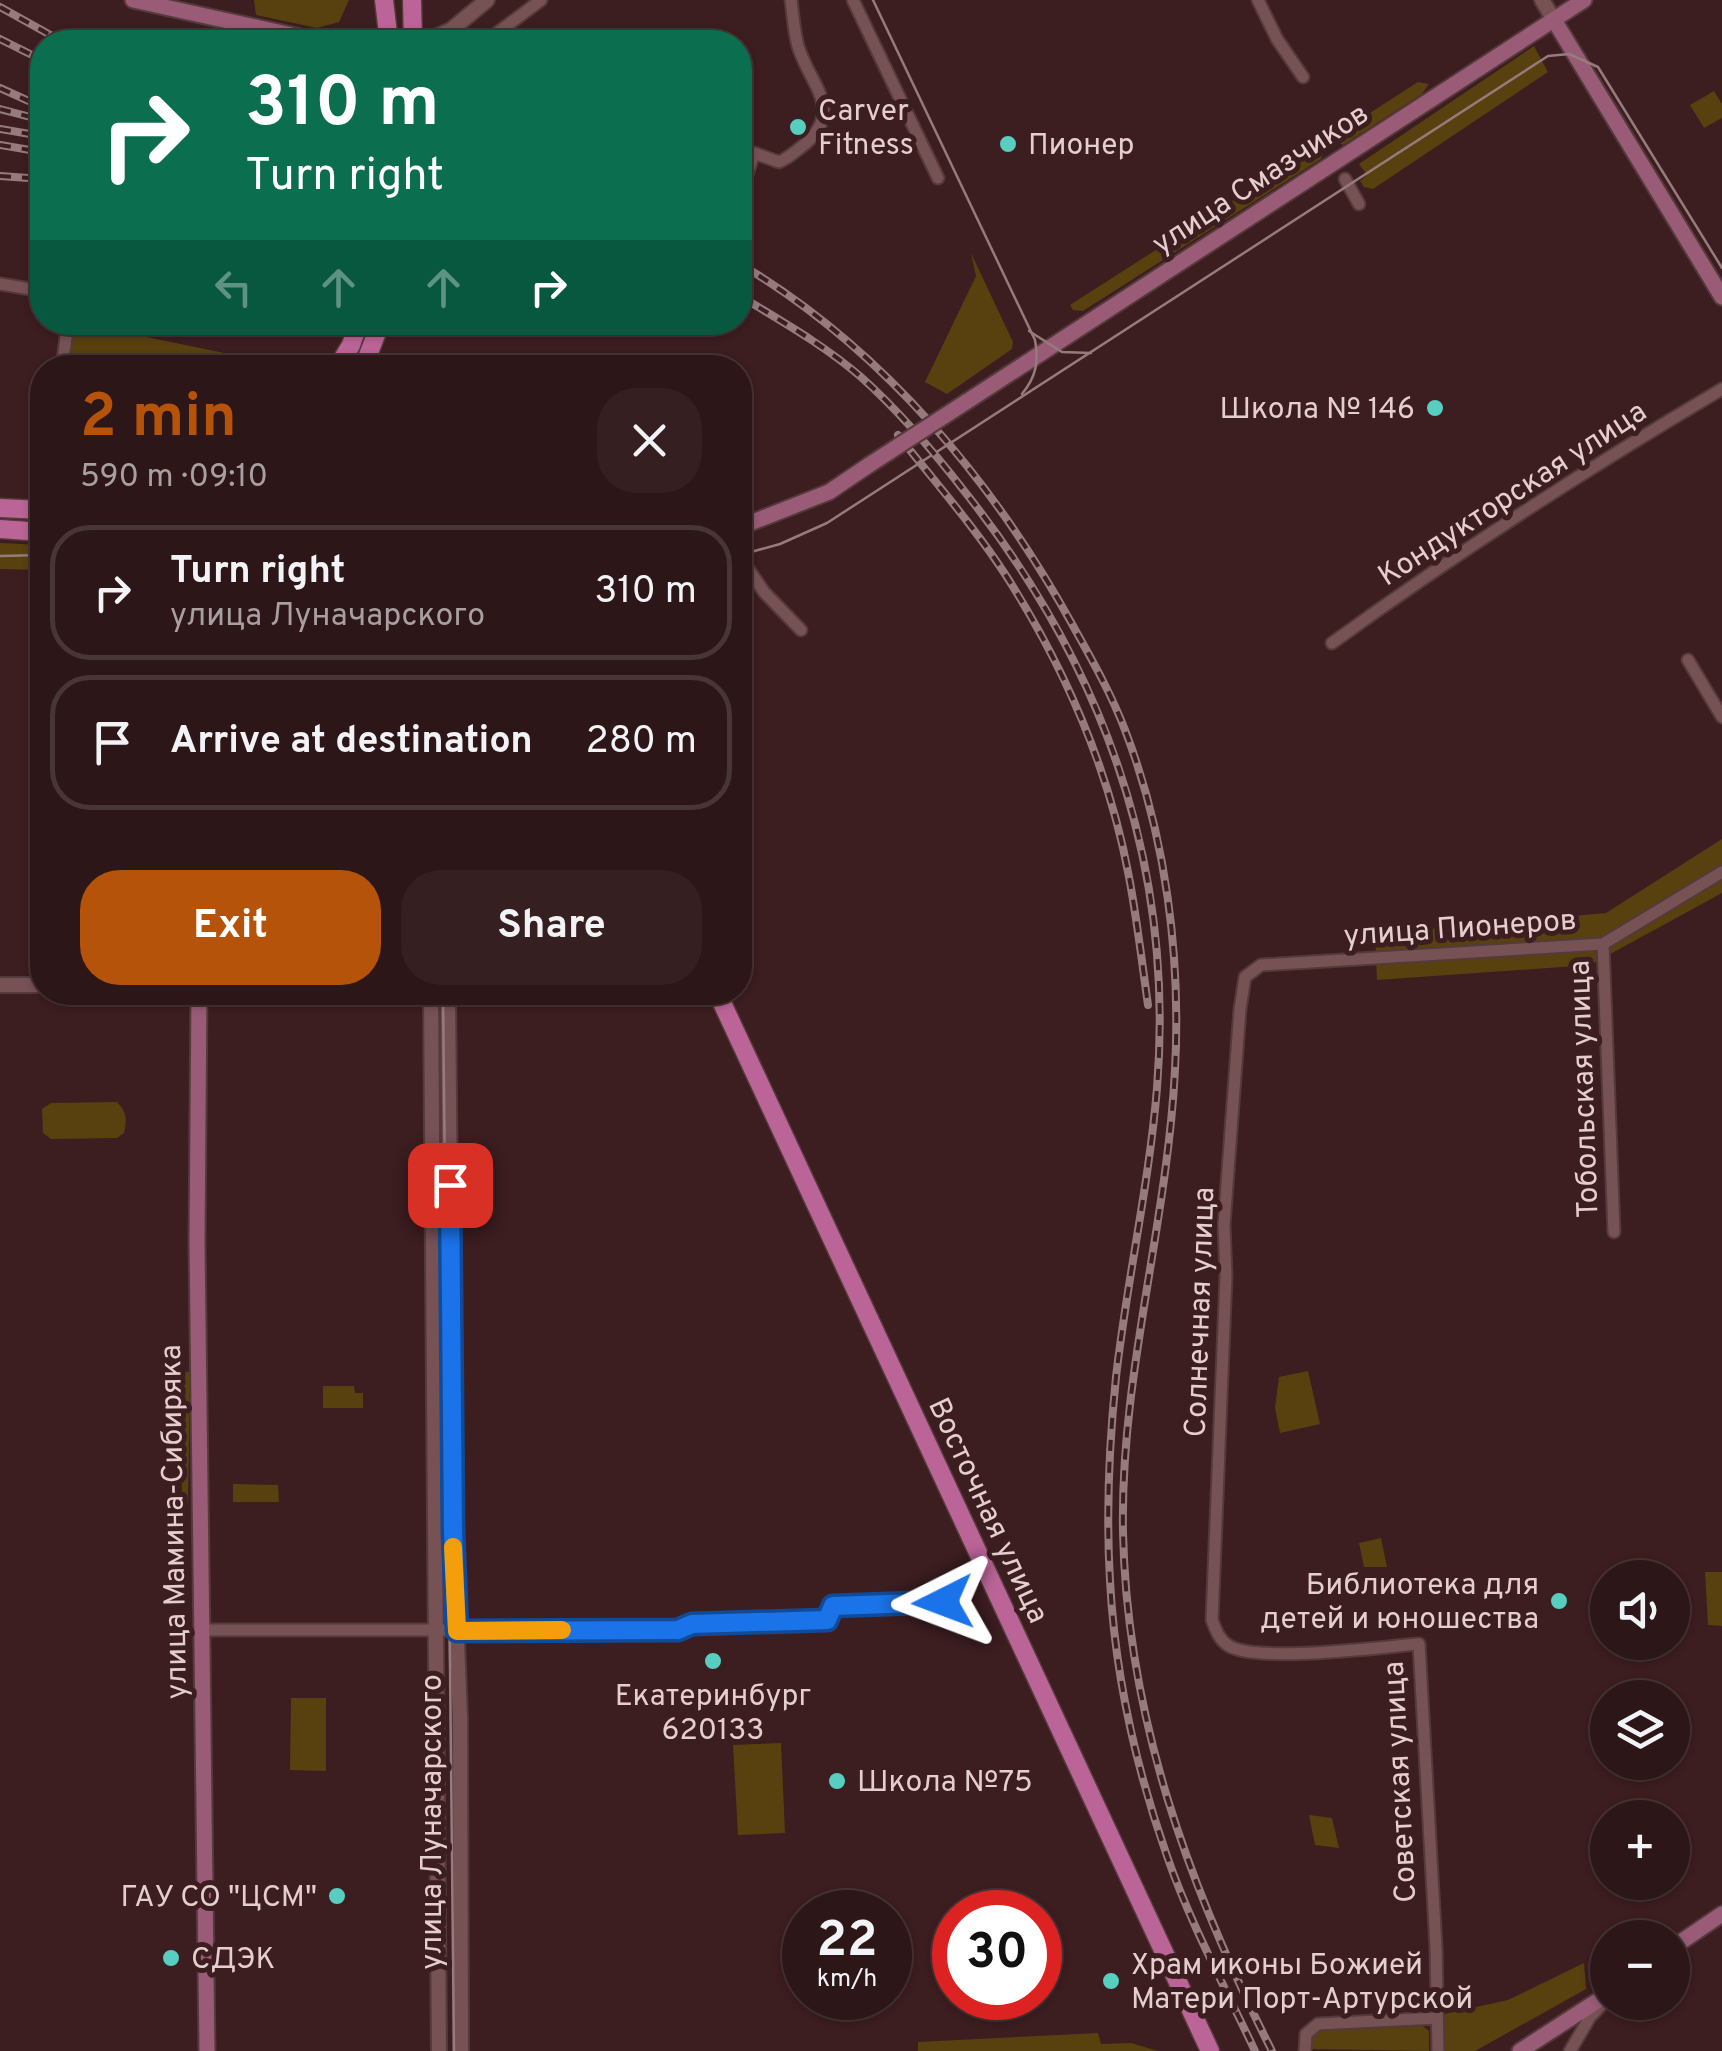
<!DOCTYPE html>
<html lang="en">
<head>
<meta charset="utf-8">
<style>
	body { margin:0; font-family:Overpass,sans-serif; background:#351f21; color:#f1f3f6; height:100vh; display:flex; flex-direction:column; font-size:38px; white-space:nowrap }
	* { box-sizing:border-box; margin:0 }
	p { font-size:32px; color:#a79fa2 }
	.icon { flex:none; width:55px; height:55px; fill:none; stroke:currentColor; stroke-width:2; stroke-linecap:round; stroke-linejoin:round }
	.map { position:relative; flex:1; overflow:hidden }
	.details { position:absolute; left:30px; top:355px; width:722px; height:650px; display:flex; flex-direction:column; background:#2d1618; border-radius:40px; box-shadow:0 2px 8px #0004,0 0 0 2px #483537 }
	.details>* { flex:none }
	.top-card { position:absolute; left:30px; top:30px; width:722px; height:305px; border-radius:40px; box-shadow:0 2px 8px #0004,0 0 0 2px #483537; background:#0b6e4f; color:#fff; overflow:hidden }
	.buttons { position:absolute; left:1590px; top:1560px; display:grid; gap:20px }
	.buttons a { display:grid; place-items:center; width:100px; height:100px; border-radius:50%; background:#2d1618; box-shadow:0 2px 8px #0004,0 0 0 2px #483537; font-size:50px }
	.speed { position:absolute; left:782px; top:1890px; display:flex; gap:20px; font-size:50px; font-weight:700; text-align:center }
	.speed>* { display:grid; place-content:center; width:130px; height:130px; border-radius:50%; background:#2d1618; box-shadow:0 2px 8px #0004,0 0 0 2px #483537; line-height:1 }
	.speed small { font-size:25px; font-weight:400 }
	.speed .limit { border:15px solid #d22; background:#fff; color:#111 }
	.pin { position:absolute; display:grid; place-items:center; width:85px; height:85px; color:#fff; margin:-42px; border-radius:20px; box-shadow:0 5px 15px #0006 }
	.me { position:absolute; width:110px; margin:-55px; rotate:267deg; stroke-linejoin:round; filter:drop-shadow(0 0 8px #0008) }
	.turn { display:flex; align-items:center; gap:35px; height:210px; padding:0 50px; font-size:45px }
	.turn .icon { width:130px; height:130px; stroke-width:2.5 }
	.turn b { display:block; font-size:70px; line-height:85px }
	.lanes { display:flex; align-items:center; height:95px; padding:0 50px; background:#0003; justify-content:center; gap:50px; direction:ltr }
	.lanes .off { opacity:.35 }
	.round { display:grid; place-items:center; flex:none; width:105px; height:105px; border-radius:40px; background:#351f21 }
	.summary { display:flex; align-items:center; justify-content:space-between; height:170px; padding:0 50px }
	h1 { font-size:60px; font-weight:700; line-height:75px; color:#b45309 }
	.action { display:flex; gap:20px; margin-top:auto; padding:20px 50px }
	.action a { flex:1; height:115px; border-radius:40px; background:#b45309; color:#fff; font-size:40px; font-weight:700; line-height:115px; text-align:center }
	.action a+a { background:#351f21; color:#f1f3f6 }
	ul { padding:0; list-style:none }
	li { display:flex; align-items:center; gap:30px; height:135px; margin:0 20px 15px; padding:0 30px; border:5px solid #483537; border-radius:40px }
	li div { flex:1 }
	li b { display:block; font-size:38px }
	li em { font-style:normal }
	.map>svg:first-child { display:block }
	.green { fill:#58410f }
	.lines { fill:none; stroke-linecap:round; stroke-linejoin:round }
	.minor-casing { stroke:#543a3c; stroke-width:15 }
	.tertiary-casing { stroke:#543a3c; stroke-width:18 }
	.secondary-casing { stroke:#543a3c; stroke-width:19 }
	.primary-casing { stroke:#543a3c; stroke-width:21 }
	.minor { stroke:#775255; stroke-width:11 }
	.tertiary { stroke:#775255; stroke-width:14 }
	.secondary { stroke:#995b76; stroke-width:15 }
	.primary { stroke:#bb6497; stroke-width:18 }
	.tram { stroke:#957b7d; stroke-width:2.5 }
	.rail-casing { stroke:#957b7d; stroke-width:8 }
	.rail { stroke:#3c1d20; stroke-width:4; stroke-dasharray:11; stroke-linecap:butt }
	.secondary-bridge-casing { stroke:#543a3c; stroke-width:19; stroke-linecap:butt }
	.secondary-bridge { stroke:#995b76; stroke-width:15 }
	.route-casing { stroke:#114b97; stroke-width:25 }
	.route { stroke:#1a73e8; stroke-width:18 }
	.slow { stroke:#f59e0b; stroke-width:18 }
	.poi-dot { fill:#58cec0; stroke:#3c1d20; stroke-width:4 }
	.labels { text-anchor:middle; stroke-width:10; stroke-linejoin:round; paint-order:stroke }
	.poi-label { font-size:30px; fill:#e4cecf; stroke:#3c1d20; text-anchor:start }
	.street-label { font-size:30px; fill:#e4cecf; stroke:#3c1d20 }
</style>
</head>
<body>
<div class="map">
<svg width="1722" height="2051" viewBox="0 0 1722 2051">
	<rect width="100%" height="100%" fill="#3c1d20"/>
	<g class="green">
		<polygon points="254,0 349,0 339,22 317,28 256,15"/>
		<polygon points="1534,46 1548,72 1373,189 1364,187 1360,181 1367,175 1359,164"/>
		<polygon points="1418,82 1429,84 1422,94 1343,145 1331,138"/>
		<polygon points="1714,91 1722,104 1722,118 1704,128 1690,105"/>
		<polygon points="1321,144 1324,150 1321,159 1083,311 1073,310 1070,305"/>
		<polygon points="971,253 1013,342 1012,349 947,394 925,382 976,276"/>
		<polygon points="83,324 283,365 308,367 65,368 70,330"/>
		<polygon points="0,543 42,545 42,570 0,569"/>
		<polygon points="1722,839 1722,893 1590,965 1377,980 1375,934 1606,913"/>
		<path d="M117 1102C127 1112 127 1120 124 1133L117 1138 51 1139 43 1133 42 1109 51 1103Z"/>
		<polygon points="180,1371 190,1372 188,1503 182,1501"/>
		<polygon points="1308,1371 1320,1424 1280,1433 1275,1408 1279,1377"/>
		<polygon points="323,1386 354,1386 355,1393 363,1393 363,1408 323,1408"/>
		<polygon points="233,1484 278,1485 279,1502 233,1502"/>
		<polygon points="1381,1538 1387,1567 1364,1567 1359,1543"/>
		<polygon points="1705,1572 1722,1572 1722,1626 1708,1625"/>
		<polygon points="291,1698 326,1698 326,1771 290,1770"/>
		<polygon points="781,1743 785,1833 738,1835 733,1745"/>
		<polygon points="1309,1815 1332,1818 1339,1848 1315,1845"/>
		<polygon points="1584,1963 1586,1989 1475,2051 1440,2051 1440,2015 1508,2000"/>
		<polygon points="1420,2024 1429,2031 1429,2051 1311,2049 1312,2037 1321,2030"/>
		<polygon points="1098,2033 1101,2044 1131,2043 1158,2051 918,2051 918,2042"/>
	</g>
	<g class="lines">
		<g class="minor-casing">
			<g id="minor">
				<polyline points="853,0 938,178"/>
				<polyline points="1258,0 1277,39 1303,77"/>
				<polyline points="485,42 541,0"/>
				<polyline points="1345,179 1359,204"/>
				<path d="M740 197 754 153 779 162C789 158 796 151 805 144 845 109 809 84 798 46 794 32 793 15 791 0"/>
				<polyline points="0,284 42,291"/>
				<polyline points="62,368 68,322"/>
				<polyline points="740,557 764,592 801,630"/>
				<path d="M1332 643C1458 552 1588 468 1722 389"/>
				<polyline points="1688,660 1722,717"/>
				<polyline points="1603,944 1614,1232"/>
				<polyline points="202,1630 679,1630 692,1624 827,1620 833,1606 943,1602"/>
				<polyline points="1305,2051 1306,2034 1318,2024 1437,2018"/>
				<path d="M1438 2051 1436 1947 1419 1644C1380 1647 1258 1663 1229 1646 1219 1640 1216 1630 1212 1620L1226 1276 1224 1225 1240 1009 1245 977 1261 965 1603 944 1722 872"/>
				<polyline points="1570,2051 1590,2017 1605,2001"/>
			</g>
		</g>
		<g class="tertiary-casing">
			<g id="tertiary">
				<polyline points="1542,0 1554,20"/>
				<polyline points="424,42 451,30 487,0"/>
				<polyline points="0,985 42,985"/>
				<polyline points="431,992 439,2051"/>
				<polyline points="448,992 453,1542 460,1717 461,2051"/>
			</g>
		</g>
		<g class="secondary-casing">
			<g id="secondary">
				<polyline points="133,0 323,42"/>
				<polyline points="1554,20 1722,297"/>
				<polyline points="966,402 1584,0"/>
				<polyline points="740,527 829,492 869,465"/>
				<polyline points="199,992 197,1243 207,2051"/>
				<polyline points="1672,1948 1722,1914"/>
				<polyline points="1520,2051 1608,1994"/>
			</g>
		</g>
		<g class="primary-casing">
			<g id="primary">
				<polyline points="384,0 389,42"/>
				<polyline points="412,0 413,42"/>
				<polyline points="337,368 351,345 359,322"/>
				<polyline points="363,368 381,322"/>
				<polyline points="0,508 42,510"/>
				<polyline points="0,529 42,532"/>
				<polyline points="717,992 1210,2051"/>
			</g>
		</g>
		<use href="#minor" class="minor"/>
		<use href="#tertiary" class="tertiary"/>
		<use href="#secondary" class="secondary"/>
		<use href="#primary" class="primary"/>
		<g class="tram">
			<path d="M873 0 1035 340C1039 362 1036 377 1022 394"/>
			<polyline points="1029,331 1062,352 1091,353"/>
			<polyline points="740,555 780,544 827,523 1548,56 1569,54 1598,67 1722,268"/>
			<polyline points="0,556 42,555"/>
			<polyline points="443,992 454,2051"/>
		</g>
		<g class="rail-casing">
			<g id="rail">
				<polyline points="0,7 63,42"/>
				<polyline points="0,39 42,60"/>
				<polyline points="0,88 42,107"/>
				<polyline points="0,109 42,120"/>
				<polyline points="0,129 42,136"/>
				<polyline points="0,145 42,152"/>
				<polyline points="0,176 42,179"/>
				<path d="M740 264C882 348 993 481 1072 624 1091 658 1111 693 1125 730 1166 837 1181 956 1175 1070 1167 1226 1120 1376 1123 1532 1127 1718 1189 1887 1272 2051"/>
				<path d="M740 296C781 321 824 345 861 377 899 411 934 452 965 492 1104 667 1175 863 1157 1088 1149 1185 1127 1280 1116 1377 1109 1445 1106 1513 1110 1581 1115 1674 1136 1768 1167 1856 1190 1923 1225 1987 1255 2051"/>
				<path d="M898 435C934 481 973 525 1005 574 1064 666 1109 769 1129 877 1137 919 1142 963 1148 1005"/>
			</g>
		</g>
		<use href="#rail" class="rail"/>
		<g class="secondary-bridge-casing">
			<polyline id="secondary-bridge" points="869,465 966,402"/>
		</g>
		<use href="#secondary-bridge" class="secondary-bridge"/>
	</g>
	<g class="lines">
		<g class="route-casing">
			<polyline id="route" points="450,1185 453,1532 457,1631 678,1630 692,1624 827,1620 833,1606 943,1602"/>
		</g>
		<use href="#route" class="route"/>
		<polyline class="slow" points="453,1547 457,1631 562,1630"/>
	</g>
	<g class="poi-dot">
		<circle cx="798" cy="127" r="10"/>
		<circle cx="1008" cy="144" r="10"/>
		<circle cx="1435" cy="408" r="10"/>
		<circle cx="1559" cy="1601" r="10"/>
		<circle cx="713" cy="1661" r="10"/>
		<circle cx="837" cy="1781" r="10"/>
		<circle cx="337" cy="1896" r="10"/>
		<circle cx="171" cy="1958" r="10"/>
		<circle cx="1111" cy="1981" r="10"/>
	</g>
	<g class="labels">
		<g class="poi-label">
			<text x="818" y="120">Carver<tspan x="818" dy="34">Fitness</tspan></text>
			<text x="1028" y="154">Пионер</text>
			<text x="1415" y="418" text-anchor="end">Школа № 146</text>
			<text x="1539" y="1594" text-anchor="end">Библиотека для<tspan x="1539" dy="34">детей и юношества</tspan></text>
			<text x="713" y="1705" text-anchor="middle">Екатеринбург<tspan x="713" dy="34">620133</tspan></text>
			<text x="857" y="1791">Школа №75</text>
			<text x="317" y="1906" text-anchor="end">ГАУ СО "ЦСМ"</text>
			<text x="191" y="1968">СДЭК</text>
			<text x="1131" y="1974">Храм иконы Божией<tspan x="1131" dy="34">Матери Порт-Артурской</tspan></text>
		</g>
		<g class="street-label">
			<text transform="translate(1260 178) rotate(-33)" y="10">улица Смазчиков</text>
			<text transform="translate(1512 493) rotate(-33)" y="10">Кондукторская улица</text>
			<text transform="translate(1460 927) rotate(-4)" y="10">улица Пионеров</text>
			<text transform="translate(1583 1089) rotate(-92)" y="10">Тобольская улица</text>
			<text transform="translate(1199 1312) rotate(-88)" y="10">Солнечная улица</text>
			<text transform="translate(989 1510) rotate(65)" y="10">Восточная улица</text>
			<text transform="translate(173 1522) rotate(-91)" y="10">улица Мамина-Сибиряка</text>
			<text transform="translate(1399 1782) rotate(-93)" y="10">Советская улица</text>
			<text transform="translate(431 1822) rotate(-90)" y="10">улица Луначарского</text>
		</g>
	</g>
</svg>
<div class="buttons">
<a><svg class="icon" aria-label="sound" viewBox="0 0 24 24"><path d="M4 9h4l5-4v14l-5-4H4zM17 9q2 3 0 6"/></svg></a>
<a><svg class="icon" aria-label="layers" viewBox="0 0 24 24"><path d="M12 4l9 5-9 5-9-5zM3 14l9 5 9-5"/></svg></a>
<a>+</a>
<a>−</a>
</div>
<div class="speed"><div>22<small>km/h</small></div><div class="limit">30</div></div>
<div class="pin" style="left:450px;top:1185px;background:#d93025"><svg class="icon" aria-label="arrive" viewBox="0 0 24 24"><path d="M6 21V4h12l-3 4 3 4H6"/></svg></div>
<svg class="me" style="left:943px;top:1602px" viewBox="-20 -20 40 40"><path d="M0-17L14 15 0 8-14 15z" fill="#1a73e8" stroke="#fff" stroke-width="4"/></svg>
<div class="top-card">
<div class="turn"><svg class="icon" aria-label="right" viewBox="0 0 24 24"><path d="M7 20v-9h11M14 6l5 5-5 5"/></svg><div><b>310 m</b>Turn right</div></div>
<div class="lanes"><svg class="icon off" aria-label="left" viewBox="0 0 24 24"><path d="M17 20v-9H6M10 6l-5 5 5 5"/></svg><svg class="icon off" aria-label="ahead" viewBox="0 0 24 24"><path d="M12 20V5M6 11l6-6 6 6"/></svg><svg class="icon off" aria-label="ahead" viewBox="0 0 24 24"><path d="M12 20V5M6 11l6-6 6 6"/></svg><svg class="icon" aria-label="right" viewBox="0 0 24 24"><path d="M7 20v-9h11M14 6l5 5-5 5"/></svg></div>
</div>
<section class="details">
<div class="summary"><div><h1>2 min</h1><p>590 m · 09:10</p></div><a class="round"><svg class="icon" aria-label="close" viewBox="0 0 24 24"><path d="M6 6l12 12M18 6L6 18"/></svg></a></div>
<ul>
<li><svg class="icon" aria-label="right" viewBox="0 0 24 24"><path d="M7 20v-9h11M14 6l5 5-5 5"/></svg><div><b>Turn right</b><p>улица Луначарского</p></div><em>310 m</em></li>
<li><svg class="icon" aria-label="arrive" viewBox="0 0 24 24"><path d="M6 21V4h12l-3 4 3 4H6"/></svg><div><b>Arrive at destination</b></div><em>280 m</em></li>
</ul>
<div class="action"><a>Exit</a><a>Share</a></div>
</section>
</div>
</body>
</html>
